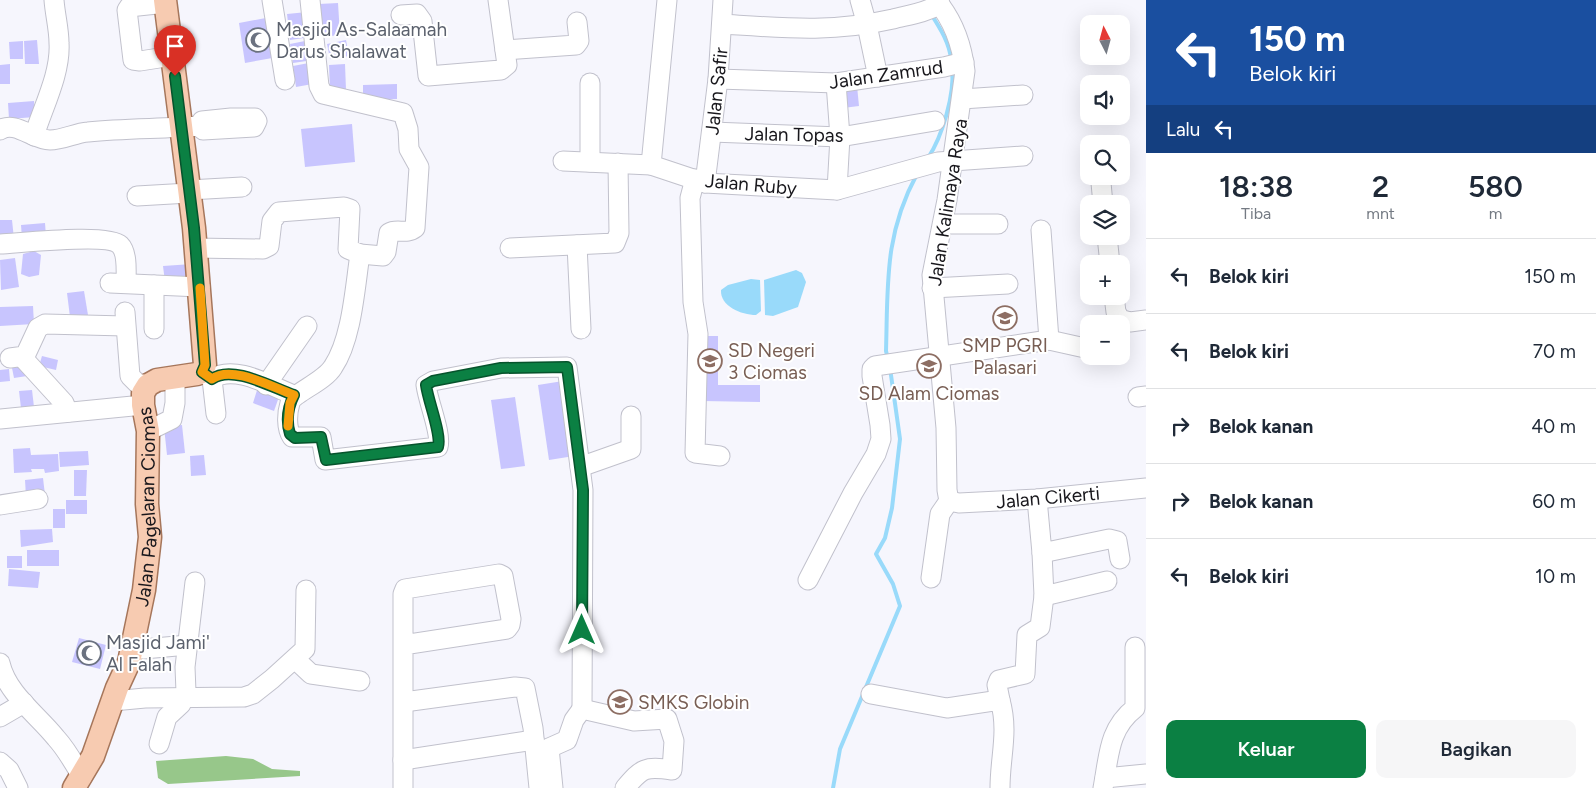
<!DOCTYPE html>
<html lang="id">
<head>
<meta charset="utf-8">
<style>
	body { margin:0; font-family:Figtree,sans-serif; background:#f6f6f7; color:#1f2937; height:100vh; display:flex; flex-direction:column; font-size:19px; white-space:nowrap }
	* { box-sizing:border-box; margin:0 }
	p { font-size:16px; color:#747a83 }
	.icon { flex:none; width:28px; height:28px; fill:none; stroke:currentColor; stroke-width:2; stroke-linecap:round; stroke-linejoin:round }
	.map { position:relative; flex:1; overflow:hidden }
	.drawer { display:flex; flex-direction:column; background:#fff; width:450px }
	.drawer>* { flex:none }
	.banner { background:#1a4fa0; color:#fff; overflow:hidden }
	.needle { width:32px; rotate:354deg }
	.controls { position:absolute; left:1080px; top:15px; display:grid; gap:10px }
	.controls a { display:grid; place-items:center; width:50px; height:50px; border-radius:10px; background:#fff; box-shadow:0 5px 20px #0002; font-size:25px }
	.pin { position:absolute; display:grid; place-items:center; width:42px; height:42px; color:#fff; margin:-51px -21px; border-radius:50% 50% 50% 0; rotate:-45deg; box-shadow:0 0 5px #0007 }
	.pin .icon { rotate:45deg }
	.me { position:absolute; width:55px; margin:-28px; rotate:0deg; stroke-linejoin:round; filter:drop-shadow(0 0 4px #0008) }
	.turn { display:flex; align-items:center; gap:18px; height:105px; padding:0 20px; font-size:22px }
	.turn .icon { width:65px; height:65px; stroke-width:2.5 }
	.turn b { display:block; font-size:35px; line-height:42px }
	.then { display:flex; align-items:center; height:48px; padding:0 20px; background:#0003; gap:10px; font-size:19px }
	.eta { display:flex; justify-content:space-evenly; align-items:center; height:85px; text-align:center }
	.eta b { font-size:30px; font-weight:600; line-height:35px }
	.primary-button { display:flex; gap:10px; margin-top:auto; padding:10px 20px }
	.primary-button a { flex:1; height:58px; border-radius:10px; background:#0b8043; color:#fff; font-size:20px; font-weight:600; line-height:58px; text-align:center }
	.primary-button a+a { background:#f6f6f7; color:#1f2937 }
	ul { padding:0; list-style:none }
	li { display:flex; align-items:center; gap:15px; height:75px; padding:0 20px; border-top:1px solid #e0e1e3 }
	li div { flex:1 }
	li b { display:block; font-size:19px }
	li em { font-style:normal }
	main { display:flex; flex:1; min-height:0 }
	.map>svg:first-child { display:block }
	.forest { fill:#97c78a }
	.water { fill:#99dafa }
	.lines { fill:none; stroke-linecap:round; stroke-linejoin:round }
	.stream { stroke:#99dafa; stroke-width:4 }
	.building { fill:#c8c5fe }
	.minor-casing { stroke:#c1c1cc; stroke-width:21 }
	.major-casing { stroke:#a6765b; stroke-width:25 }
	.minor { stroke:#fff; stroke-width:19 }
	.major { stroke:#f7cbb1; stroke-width:22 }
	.route-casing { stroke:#07532c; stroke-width:12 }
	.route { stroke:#0b8043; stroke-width:9 }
	.slow { stroke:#f59e0b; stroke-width:9 }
	.labels { text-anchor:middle; stroke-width:4; stroke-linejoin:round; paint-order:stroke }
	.worship-label { font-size:19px; fill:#5b616d; stroke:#fff; text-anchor:start }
	.street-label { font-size:19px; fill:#18171c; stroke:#fff }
	.education-label { font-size:19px; fill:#785e54; stroke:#fff }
</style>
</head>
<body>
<main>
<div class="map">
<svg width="1146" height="788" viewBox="0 0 1146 788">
	<rect width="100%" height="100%" fill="#f6f6fd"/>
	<polygon class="forest" points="226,756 253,759 272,769 300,771 300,776 168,784 158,778 156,761"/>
	<g class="water">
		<polygon points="796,270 802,273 806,282 798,307 773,316 765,315 764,280"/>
		<path d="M751 279 760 280 761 311 756 315C741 315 720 306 721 290L728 285Z"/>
	</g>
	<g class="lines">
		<g class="stream">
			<path d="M931 14C940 28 950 44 951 60"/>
			<path d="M928 158C942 137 955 94 952 69"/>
			<path d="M888 359 886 351C888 284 884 235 917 174"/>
			<polyline points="833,788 840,749 900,606 893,584 876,554 885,538 892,508 900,439 890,368"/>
		</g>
	</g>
	<g class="building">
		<polygon points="338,3 340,35 321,37 319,4"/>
		<polygon points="307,12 311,37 290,40 287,14"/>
		<polygon points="271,17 278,57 245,63 239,23"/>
		<polygon points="37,40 39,64 25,64 24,41"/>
		<polygon points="310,40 313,60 293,63 290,44"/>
		<polygon points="346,40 349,56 330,59 327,44"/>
		<polygon points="23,41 23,59 10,59 9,42"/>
		<polygon points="314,62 318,83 296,87 293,66"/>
		<polygon points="10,64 10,84 0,84 0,65"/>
		<polygon points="345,64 346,90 330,90 329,65"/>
		<polygon points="397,84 397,99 363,100 363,85"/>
		<polygon points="857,86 859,106 843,108 841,88"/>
		<polygon points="34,101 35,117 9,119 8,103"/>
		<polygon points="352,124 355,162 305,167 301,129"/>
		<polygon points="0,220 12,220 14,239 0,240"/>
		<polygon points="45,223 46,236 22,238 21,225"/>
		<polygon points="34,251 41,255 39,275 29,277 21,274 23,254"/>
		<polygon points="15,258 19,287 1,290 0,260"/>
		<polygon points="192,264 194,280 165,282 163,266"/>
		<polygon points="84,291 88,315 70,317 67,293"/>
		<polygon points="33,306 34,324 0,326 0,307"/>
		<polygon points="702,336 718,336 718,385 760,385 760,402 702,401"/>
		<polygon points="42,356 58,360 56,370 39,366"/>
		<polygon points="25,366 27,376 14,378 12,368"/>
		<polygon points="9,369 10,381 0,382 0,370"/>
		<polygon points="563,381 574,456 549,460 538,385"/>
		<polygon points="258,387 280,394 274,411 253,403"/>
		<polygon points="32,390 34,407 21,408 19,391"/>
		<polygon points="515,397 525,466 501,469 491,400"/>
		<polygon points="182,425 185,453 167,455 164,427"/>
		<polygon points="30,448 31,455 58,454 59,471 45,473 44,469 31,469 32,472 14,473 13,449"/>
		<polygon points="88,451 89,465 60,467 59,452"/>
		<polygon points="204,455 206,475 191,476 190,456"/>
		<polygon points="74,470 87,470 86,496 74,496"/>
		<polygon points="43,478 45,495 26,497 25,480"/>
		<rect x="66" y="500" width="21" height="14"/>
		<rect x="53" y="509" width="12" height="19"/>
		<polygon points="52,529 53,542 21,547 20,530"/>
		<rect x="27" y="550" width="32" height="16"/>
		<rect x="7" y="556" width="15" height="12"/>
		<polygon points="9,569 40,572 38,588 8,586"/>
		<polygon points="79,638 106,645 100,669 72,662"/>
	</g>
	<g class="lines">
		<g class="minor-casing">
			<g id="minor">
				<polyline points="272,0 285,80"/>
				<path d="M310 0 319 86 323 94 403 113 408 129 409 149 419 167 415 228C406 235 397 228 389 233L386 252 383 256 360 254"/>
				<polyline points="667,0 651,165 705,183 837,190 938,162 1023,156"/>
				<polyline points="860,0 867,25 878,77"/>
				<path d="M936 0C953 20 962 45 965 71L947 200 932 275 946 428 947 490 949 501"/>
				<polyline points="166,3 129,7 127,10 133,60 140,61 172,56"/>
				<polyline points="401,15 417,14 422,21 428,76 501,70 507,65 498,0"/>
				<path d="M722 24C784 28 831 33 893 19 909 15 925 13 940 4"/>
				<polyline points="505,50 576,45 579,41 577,22"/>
				<polyline points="718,79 836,83 944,67 964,62"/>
				<polyline points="836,83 840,137 837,190"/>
				<polyline points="962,99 1023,95"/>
				<path d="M0 130C15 120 33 140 50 140 63 140 75 133 88 132 124 128 162 129 199 126L202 121 231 118H255L257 121 254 127 203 130 199 126"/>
				<polyline points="712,132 840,137 935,121"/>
				<path d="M34 136C43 107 61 73 59 43 59 29 55 14 54 0"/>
				<polyline points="563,161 651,165"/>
				<polyline points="590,162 590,83"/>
				<polyline points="695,179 690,198 693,302 698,334 695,453 720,456"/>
				<polyline points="705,183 718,79 723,0"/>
				<polyline points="1101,183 1103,204"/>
				<polyline points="189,190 242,187"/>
				<polyline points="137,196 189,193"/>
				<polyline points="943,224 998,224"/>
				<polyline points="1107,236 1110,264"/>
				<path d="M0 244C21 243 108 233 120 245 128 253 126 273 126 283"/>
				<polyline points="577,245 581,329"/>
				<path d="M195 248 263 249 269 246 272 221 279 212 344 207 350 209 348 249 360 254C355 287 352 339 333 367 324 382 293 393 290 403 287 413 286 428 292 437H321L325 460 438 447C442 434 428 402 426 385L433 381 501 368 567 367 583 490 582 709"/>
				<polyline points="510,248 615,243 619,233 618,163"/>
				<polyline points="110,283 200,287"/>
				<polyline points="932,288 1008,284"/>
				<polyline points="1114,296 1116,312 1120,319 1130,322 1146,320"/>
				<polyline points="125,312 130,376 137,383 148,385"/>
				<polyline points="154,329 154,285"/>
				<polyline points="1049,340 1085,348"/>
				<polyline points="22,357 64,403 68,412"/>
				<polyline points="10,358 25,356 38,328 45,324 125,326"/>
				<polyline points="203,372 212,379 216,414"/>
				<path d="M212 379C234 363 272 387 294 395"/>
				<polyline points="266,385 307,326"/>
				<polyline points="1138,397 1146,396"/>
				<polyline points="0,419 143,405"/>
				<polyline points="148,431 172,419 175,403 175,379"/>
				<polyline points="580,467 631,449 631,416"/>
				<polyline points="1037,499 1042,553 1109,539 1117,541 1120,559"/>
				<polyline points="949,501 959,503 1037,499 1146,488"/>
				<polyline points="0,505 38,499"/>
				<polyline points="1042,553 1044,596 1107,581"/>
				<polyline points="931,578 940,514 949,501"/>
				<polyline points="808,580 853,493 876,454 881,439 880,425 872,376 872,369 875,366 1049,340 1041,230"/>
				<polyline points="132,650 188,645"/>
				<polyline points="295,659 311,674 360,681"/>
				<path d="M0 663C7 694 38 715 56 738 67 750 74 763 82 777"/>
				<path d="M871 694 947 708 1000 700C1009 732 1000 756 1000 788"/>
				<polyline points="1000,700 997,685 999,680 1025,674 1027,635 1040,627 1044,596"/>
				<polyline points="113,701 145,698 244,697 253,694 272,679 305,649 306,590"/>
				<polyline points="404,702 515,687 525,688 533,728 539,788"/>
				<polyline points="0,717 24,703"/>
				<polyline points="159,744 167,717 181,704 186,692 185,667 195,582"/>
				<polyline points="403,760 534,740"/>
				<polyline points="0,762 9,770 18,788"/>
				<polyline points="1105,778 1146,774"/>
				<polyline points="403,788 403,594 405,589 499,574 503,576 511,619 510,625 507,629 403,645"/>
				<path d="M553 788 549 748 567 740 574 720 582 709 634 721 667 719 674 741 672 770C645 766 642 768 625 788"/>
				<path d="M1103 788C1109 757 1108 729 1135 708V647"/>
			</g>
		</g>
		<g class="major-casing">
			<g id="major">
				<path id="s1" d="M74 788 93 756 117 688 129 662 144 590 150 537 147 504 148 431 143 405V393L148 385 157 380 197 374 202 372 205 365 194 228 165 0"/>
			</g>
		</g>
		<use href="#minor" class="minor"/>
		<use href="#major" class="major"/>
	</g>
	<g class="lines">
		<g class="route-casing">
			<path id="route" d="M175 76 194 228 205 365 202 372 212 379C232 364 273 388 294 395 288 407 286 421 290 434L295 438 321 437 326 460 438 447C442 435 428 401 426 385L433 381 501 368 567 367 583 490 582 630"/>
		</g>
		<use href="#route" class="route"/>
		<path class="slow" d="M200 288 205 365 202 372 212 379C232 364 273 388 294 395L290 403 288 426"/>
	</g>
	<defs>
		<g id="mosque-ring" transform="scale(1.25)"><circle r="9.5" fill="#fff" stroke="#6b7280" stroke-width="1.5"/><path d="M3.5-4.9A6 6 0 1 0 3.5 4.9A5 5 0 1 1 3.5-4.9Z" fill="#6b7280"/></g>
		<g id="school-ring" transform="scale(1.25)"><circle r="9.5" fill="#fff" stroke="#8d6e63" stroke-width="1.5"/><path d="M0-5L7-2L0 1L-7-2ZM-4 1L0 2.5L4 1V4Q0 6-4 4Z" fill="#8d6e63"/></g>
	</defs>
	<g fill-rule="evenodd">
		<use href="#mosque-ring" x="258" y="40"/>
		<use href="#school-ring" x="1005" y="318"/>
		<use href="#school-ring" x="710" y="361"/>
		<use href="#school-ring" x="929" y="366"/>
		<use href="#mosque-ring" x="89" y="653"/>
		<use href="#school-ring" x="620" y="702"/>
	</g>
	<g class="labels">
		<g class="worship-label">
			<text x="276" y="36">Masjid As-Salaamah<tspan x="276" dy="22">Darus Shalawat</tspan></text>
			<text x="106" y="649">Masjid Jami'<tspan x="106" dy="22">Al Falah</tspan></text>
		</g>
		<g class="street-label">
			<text transform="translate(886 74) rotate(-8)" y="7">Jalan Zamrud</text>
			<text transform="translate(716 91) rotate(-84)" y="7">Jalan Safir</text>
			<text transform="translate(794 134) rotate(1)" y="7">Jalan Topas</text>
			<text transform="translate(751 184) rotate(5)" y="7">Jalan Ruby</text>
			<text transform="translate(947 202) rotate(-81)" y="7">Jalan Kalimaya Raya</text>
			<text transform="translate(1048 497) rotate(-5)" y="7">Jalan Cikerti</text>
			<text dy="7" stroke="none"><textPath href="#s1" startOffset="295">Jalan Pagelaran Ciomas</textPath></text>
		</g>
		<g class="education-label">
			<text x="1005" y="352">SMP PGRI<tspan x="1005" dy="22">Palasari</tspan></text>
			<text x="728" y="357" text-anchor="start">SD Negeri<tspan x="728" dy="22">3 Ciomas</tspan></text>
			<text x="929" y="400">SD Alam Ciomas</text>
			<text x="638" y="709" text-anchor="start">SMKS Globin</text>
		</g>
	</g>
</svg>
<div class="controls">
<a><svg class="needle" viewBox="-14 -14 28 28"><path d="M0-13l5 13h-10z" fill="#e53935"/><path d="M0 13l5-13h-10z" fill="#747a83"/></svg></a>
<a><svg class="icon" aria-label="sound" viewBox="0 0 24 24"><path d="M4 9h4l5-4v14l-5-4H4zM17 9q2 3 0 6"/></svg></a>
<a><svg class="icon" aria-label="search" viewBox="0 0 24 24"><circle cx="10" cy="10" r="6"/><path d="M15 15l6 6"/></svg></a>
<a><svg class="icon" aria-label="layers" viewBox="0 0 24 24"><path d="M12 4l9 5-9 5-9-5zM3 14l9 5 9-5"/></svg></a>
<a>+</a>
<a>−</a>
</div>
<div class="pin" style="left:175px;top:76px;background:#d93025"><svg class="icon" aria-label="arrive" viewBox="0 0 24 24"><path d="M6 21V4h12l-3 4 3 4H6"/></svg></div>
<svg class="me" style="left:582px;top:630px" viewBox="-20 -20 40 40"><path d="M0-17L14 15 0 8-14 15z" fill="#0b8043" stroke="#fff" stroke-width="4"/></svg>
</div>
<section class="drawer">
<div class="banner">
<div class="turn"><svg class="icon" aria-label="left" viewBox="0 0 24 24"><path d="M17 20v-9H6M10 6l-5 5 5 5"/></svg><div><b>150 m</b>Belok kiri</div></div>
<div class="then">Lalu<svg class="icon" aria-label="left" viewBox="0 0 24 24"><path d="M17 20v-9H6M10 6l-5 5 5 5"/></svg></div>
</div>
<div class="eta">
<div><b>18:38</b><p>Tiba</p></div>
<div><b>2</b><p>mnt</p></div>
<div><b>580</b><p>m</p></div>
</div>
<ul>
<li><svg class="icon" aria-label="left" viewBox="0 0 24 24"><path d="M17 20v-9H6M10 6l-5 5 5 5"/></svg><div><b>Belok kiri</b></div><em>150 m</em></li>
<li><svg class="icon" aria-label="left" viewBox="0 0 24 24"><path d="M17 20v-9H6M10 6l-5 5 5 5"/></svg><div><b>Belok kiri</b></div><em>70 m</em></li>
<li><svg class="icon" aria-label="right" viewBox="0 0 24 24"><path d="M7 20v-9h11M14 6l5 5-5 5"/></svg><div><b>Belok kanan</b></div><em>40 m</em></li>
<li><svg class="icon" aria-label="right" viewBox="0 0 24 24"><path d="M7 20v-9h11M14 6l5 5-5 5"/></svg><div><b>Belok kanan</b></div><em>60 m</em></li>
<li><svg class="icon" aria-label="left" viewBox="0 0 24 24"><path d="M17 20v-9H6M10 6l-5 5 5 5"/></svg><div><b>Belok kiri</b></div><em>10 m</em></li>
</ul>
<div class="primary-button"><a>Keluar</a><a>Bagikan</a></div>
</section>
</main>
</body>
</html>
